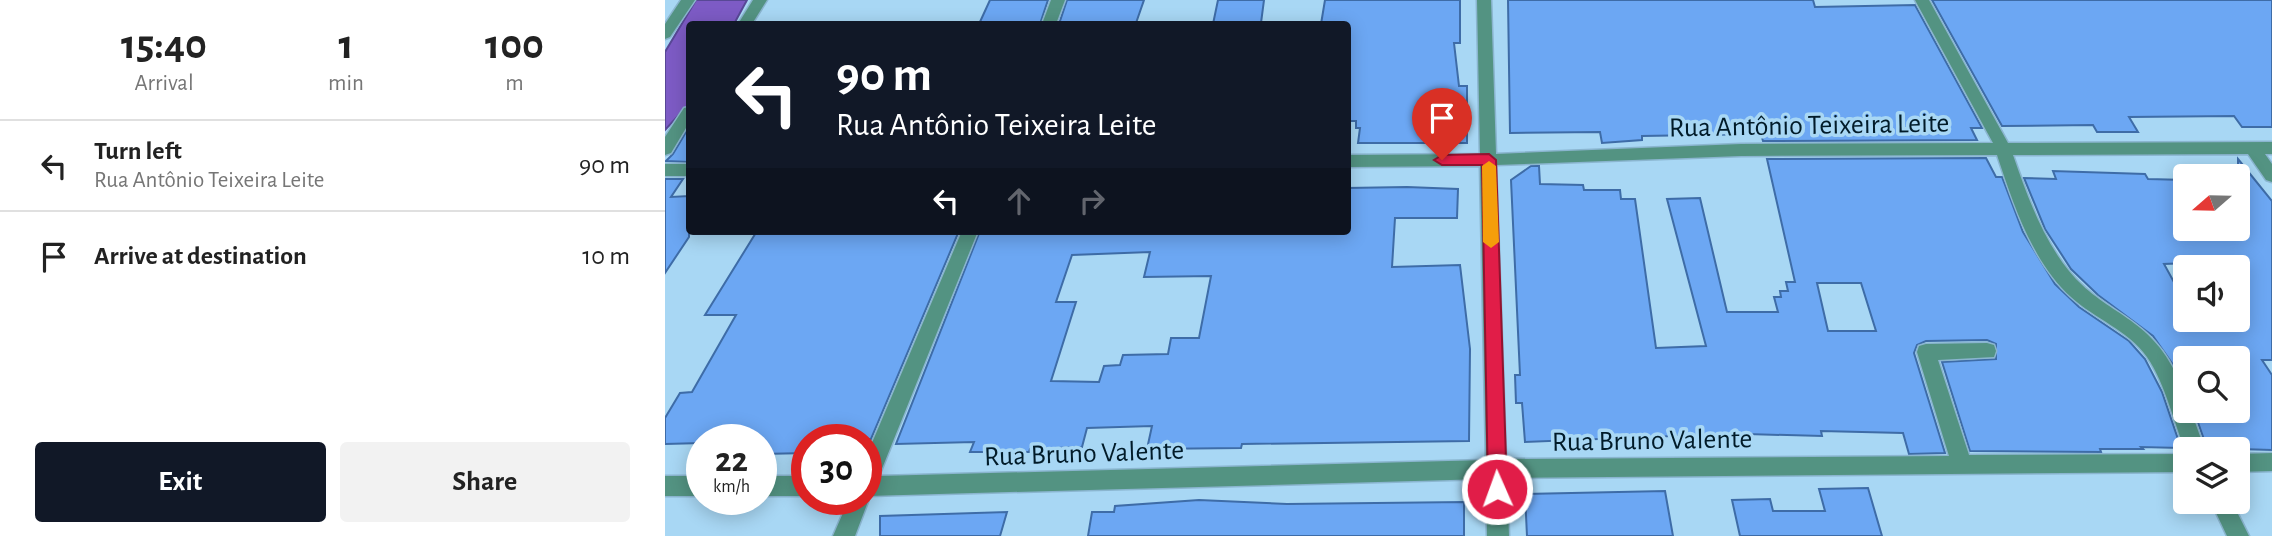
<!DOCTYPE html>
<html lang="en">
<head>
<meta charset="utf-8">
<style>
	body { margin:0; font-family:"Alegreya Sans",sans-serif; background:#f2f2f2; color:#222; height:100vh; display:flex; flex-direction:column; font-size:26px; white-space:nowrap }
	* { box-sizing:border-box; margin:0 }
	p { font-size:23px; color:#767676 }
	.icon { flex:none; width:38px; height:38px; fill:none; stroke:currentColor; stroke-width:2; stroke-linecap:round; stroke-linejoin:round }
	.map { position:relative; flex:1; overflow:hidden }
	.panel { display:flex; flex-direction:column; background:#fff; width:665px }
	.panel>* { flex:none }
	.top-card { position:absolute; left:21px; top:21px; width:665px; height:214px; border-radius:7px; box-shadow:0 4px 18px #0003; background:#111827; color:#fff; overflow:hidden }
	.needle { width:46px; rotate:250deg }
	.tools { position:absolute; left:1508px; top:164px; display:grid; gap:14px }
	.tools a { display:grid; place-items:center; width:77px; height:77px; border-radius:7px; background:#fff; box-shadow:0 4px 18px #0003; font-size:35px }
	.speed { position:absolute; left:21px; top:424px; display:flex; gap:14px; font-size:35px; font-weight:700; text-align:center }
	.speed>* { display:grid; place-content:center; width:91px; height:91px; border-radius:50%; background:#fff; box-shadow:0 4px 18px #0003; line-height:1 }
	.speed small { font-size:18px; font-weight:400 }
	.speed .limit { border:10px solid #d22; background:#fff; color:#111 }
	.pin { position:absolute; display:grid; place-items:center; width:60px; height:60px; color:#fff; margin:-72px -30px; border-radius:50% 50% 50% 0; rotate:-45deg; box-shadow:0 0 7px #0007 }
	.pin .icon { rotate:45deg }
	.me { position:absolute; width:77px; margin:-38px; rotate:358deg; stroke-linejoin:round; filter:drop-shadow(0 0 5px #0008) }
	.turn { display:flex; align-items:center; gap:24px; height:147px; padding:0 35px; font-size:32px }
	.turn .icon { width:91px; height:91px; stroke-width:2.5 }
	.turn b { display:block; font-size:49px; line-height:60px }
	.lanes { display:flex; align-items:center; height:66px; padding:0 35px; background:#0003; justify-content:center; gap:35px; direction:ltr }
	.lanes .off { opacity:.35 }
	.eta { display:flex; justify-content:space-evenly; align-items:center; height:119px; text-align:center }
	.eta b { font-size:42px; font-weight:700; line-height:49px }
	.action { display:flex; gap:14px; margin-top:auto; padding:14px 35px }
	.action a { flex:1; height:80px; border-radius:7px; background:#111827; color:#fff; font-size:28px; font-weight:700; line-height:80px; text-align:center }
	.action a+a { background:#f2f2f2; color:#222 }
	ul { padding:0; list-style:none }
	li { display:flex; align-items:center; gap:21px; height:91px; padding:0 35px; border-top:2px solid #e0e0e0 }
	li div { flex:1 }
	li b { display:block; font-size:26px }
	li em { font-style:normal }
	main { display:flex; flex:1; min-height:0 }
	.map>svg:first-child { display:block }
	.water { fill:#7d5bc5; stroke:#584896; stroke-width:2 }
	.building { fill:#6ca7f3; stroke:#3e6ca7; stroke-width:2; fill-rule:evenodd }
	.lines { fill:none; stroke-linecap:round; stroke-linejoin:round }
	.minor-casing { stroke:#8ab5cf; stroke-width:3 }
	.minor { fill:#539382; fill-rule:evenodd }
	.route { fill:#e11d48; stroke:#92132f; stroke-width:2 }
	.slow { fill:#f59e0b }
	.labels { text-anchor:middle; stroke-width:7; stroke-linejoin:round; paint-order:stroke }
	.street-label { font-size:28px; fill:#011b29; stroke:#a8d7f4 }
</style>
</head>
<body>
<main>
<section class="panel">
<div class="eta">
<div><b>15:40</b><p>Arrival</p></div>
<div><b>1</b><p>min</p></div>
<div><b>100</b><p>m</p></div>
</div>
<ul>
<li><svg class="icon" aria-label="left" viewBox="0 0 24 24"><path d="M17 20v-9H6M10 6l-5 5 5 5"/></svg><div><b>Turn left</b><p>Rua Antônio Teixeira Leite</p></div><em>90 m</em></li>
<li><svg class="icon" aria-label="arrive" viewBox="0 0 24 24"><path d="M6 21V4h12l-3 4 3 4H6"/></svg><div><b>Arrive at destination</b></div><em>10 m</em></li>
</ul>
<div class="action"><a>Exit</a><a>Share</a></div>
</section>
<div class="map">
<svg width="1607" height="536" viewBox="0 0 1607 536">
	<rect width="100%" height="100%" fill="#a8d7f4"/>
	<polygon class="water" points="31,0 82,0 69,24 24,24 24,104 0,130 0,52"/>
	<g class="building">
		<polygon points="325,0 383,0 375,24 314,24"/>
		<polygon points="402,0 479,0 471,23 394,24"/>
		<polygon points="553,0 599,0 596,23 548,24"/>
		<polygon points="660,0 795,0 795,43 789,43 794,86 802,86 802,143 693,143 695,128 691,128 691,121 682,121 682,24 656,24"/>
		<polygon points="843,0 1148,0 1150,7 1250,5 1317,128 1306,128 1312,140 1098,141 1096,134 977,136 977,140 937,143 935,132 845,133"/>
		<polygon points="1267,0 1607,0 1607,127 1577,127 1569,116 1464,117 1473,132 1432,132 1428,125 1337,126"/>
		<polygon points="24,127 24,162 1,161 8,154"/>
		<path d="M1321 158 1331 177H1337L1358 232 1390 284 1414 307 1464 341 1480 359 1497 392 1516 448 1476 447 1478 449H1435L1436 452 1305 451 1277 362 1331 359V344L1322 340 1261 341 1252 345 1249 353 1280 453 1244 454 1238 433 1156 431 1157 436 1082 434V439H1059L1058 434 860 442 857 403H851L850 375H855L846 180 866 166H874L875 184 918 185 919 190H955L956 199H970L991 348 1041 346 1002 199 1035 198 1062 312H1113L1109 297H1116L1115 291H1123L1121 282H1130L1102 159ZM1152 283H1196L1211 331H1163Z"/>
		<path d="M1573 159 1607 201V360H1597L1607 375V450L1542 448 1529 411H1573V359H1521V393L1511 369 1488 336 1433 295 1406 269 1380 229 1359 178 1391 179 1388 171 1480 174 1483 179 1521 180V229H1573ZM1551 262 1554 268H1573V320H1521V304L1499 264Z"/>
		<polygon points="0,179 18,179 6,197 24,196 24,237 0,273"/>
		<path d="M742 187 793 189 792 218H730L727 267 795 265 805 349 804 441 577 444 576 448 482 449 487 426 422 428 417 447 365 449 364 452H305L309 442 231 444 315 231H682V188ZM485 252 479 277 546 276 534 338H506L503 354 458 355 455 365 439 366 434 382 386 381 411 302H391L407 255Z"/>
		<polygon points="92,231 294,231 206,439 142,439 142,453 96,454 96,439 37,439 37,443 0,444 0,418 15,393 27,392 71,315 40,315"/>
		<polygon points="1203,488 1217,536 1075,536 1067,500 1105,499 1108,511 1160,511 1154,489"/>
		<polygon points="1000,491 1008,536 862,536 860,494"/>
		<polygon points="534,500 622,504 799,502 799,536 423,536 427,512 449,512 450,506"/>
		<polygon points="342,512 335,536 215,536 215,516"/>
	</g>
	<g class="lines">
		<g class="minor-casing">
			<g id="minor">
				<polygon points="16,0 30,0 5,37 0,39 0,24"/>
				<polygon points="88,0 102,0 87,24 73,24"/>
				<polygon points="386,0 400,0 391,24 377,24"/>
				<path d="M812 0H826L831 154 1076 144 1328 143 1250 0H1264L1343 143 1607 142V154H1600L1607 164V182L1601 180 1583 154 1348 155C1362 195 1377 238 1404 271 1438 313 1482 316 1509 370 1515 384 1521 396 1521 411H1526L1540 450 1521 452C1508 421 1501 385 1482 357 1463 330 1430 319 1406 297 1367 262 1348 203 1332 155L1076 156 831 165 841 459 1284 456 1252 352 1254 346 1261 344 1322 343 1329 345 1331 351 1329 357 1273 360 1304 455 1521 454V472L842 478 844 536H822L821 479 203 496 204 499 190 536H168L184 499H201V457L297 231H313L214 476 821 460 815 166 682 167V155L815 154Z"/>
				<polygon points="24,107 24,123 6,153 0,155 0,137 19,108"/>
				<rect x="0" y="164" width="24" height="12"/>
				<polygon points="1607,453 1607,471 1573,472 1573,454"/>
				<rect x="0" y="476" width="37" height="20"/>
				<rect x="96" y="476" width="46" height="20"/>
				<polygon points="1546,502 1567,502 1584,536 1562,536"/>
			</g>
		</g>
		<use href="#minor" class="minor"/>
	</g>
	<polygon class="route" points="824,154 831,160 842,489 839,496 832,498 825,496 823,489 817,165 777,165 769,160 777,155"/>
	<polygon class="slow" points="824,161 831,166 834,242 826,248 818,242 817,166"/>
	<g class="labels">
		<g class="street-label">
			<text transform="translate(1144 124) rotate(-1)" y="10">Rua Antônio Teixeira Leite</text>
			<text transform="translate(987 439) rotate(-1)" y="10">Rua Bruno Valente</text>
			<text transform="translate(419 452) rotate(-2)" y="10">Rua Bruno Valente</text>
		</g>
	</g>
</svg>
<div class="tools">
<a><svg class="needle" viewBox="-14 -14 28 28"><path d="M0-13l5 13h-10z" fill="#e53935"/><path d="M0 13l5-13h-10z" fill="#767676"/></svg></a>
<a><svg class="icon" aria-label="sound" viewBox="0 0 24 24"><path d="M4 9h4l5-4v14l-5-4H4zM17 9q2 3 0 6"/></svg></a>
<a><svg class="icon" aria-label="search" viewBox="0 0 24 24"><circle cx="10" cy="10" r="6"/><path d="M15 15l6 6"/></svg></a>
<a><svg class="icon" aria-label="layers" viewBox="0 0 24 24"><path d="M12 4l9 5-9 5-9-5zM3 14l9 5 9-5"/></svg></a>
</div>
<div class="speed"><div>22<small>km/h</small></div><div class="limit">30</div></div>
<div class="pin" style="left:777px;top:160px;background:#d93025"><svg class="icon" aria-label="arrive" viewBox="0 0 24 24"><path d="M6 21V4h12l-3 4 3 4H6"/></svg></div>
<svg class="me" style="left:832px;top:489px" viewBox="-20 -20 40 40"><circle r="17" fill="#e11d48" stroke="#fff" stroke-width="3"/><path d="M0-11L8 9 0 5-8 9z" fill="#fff"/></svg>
<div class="top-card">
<div class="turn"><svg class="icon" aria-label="left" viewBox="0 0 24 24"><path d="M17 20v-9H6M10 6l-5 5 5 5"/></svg><div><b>90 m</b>Rua Antônio Teixeira Leite</div></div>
<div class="lanes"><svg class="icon" aria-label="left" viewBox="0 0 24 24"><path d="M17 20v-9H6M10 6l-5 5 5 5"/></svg><svg class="icon off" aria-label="ahead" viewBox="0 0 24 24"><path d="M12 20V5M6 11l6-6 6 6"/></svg><svg class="icon off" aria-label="right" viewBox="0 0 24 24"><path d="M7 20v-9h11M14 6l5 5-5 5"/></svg></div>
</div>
</div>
</main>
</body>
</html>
